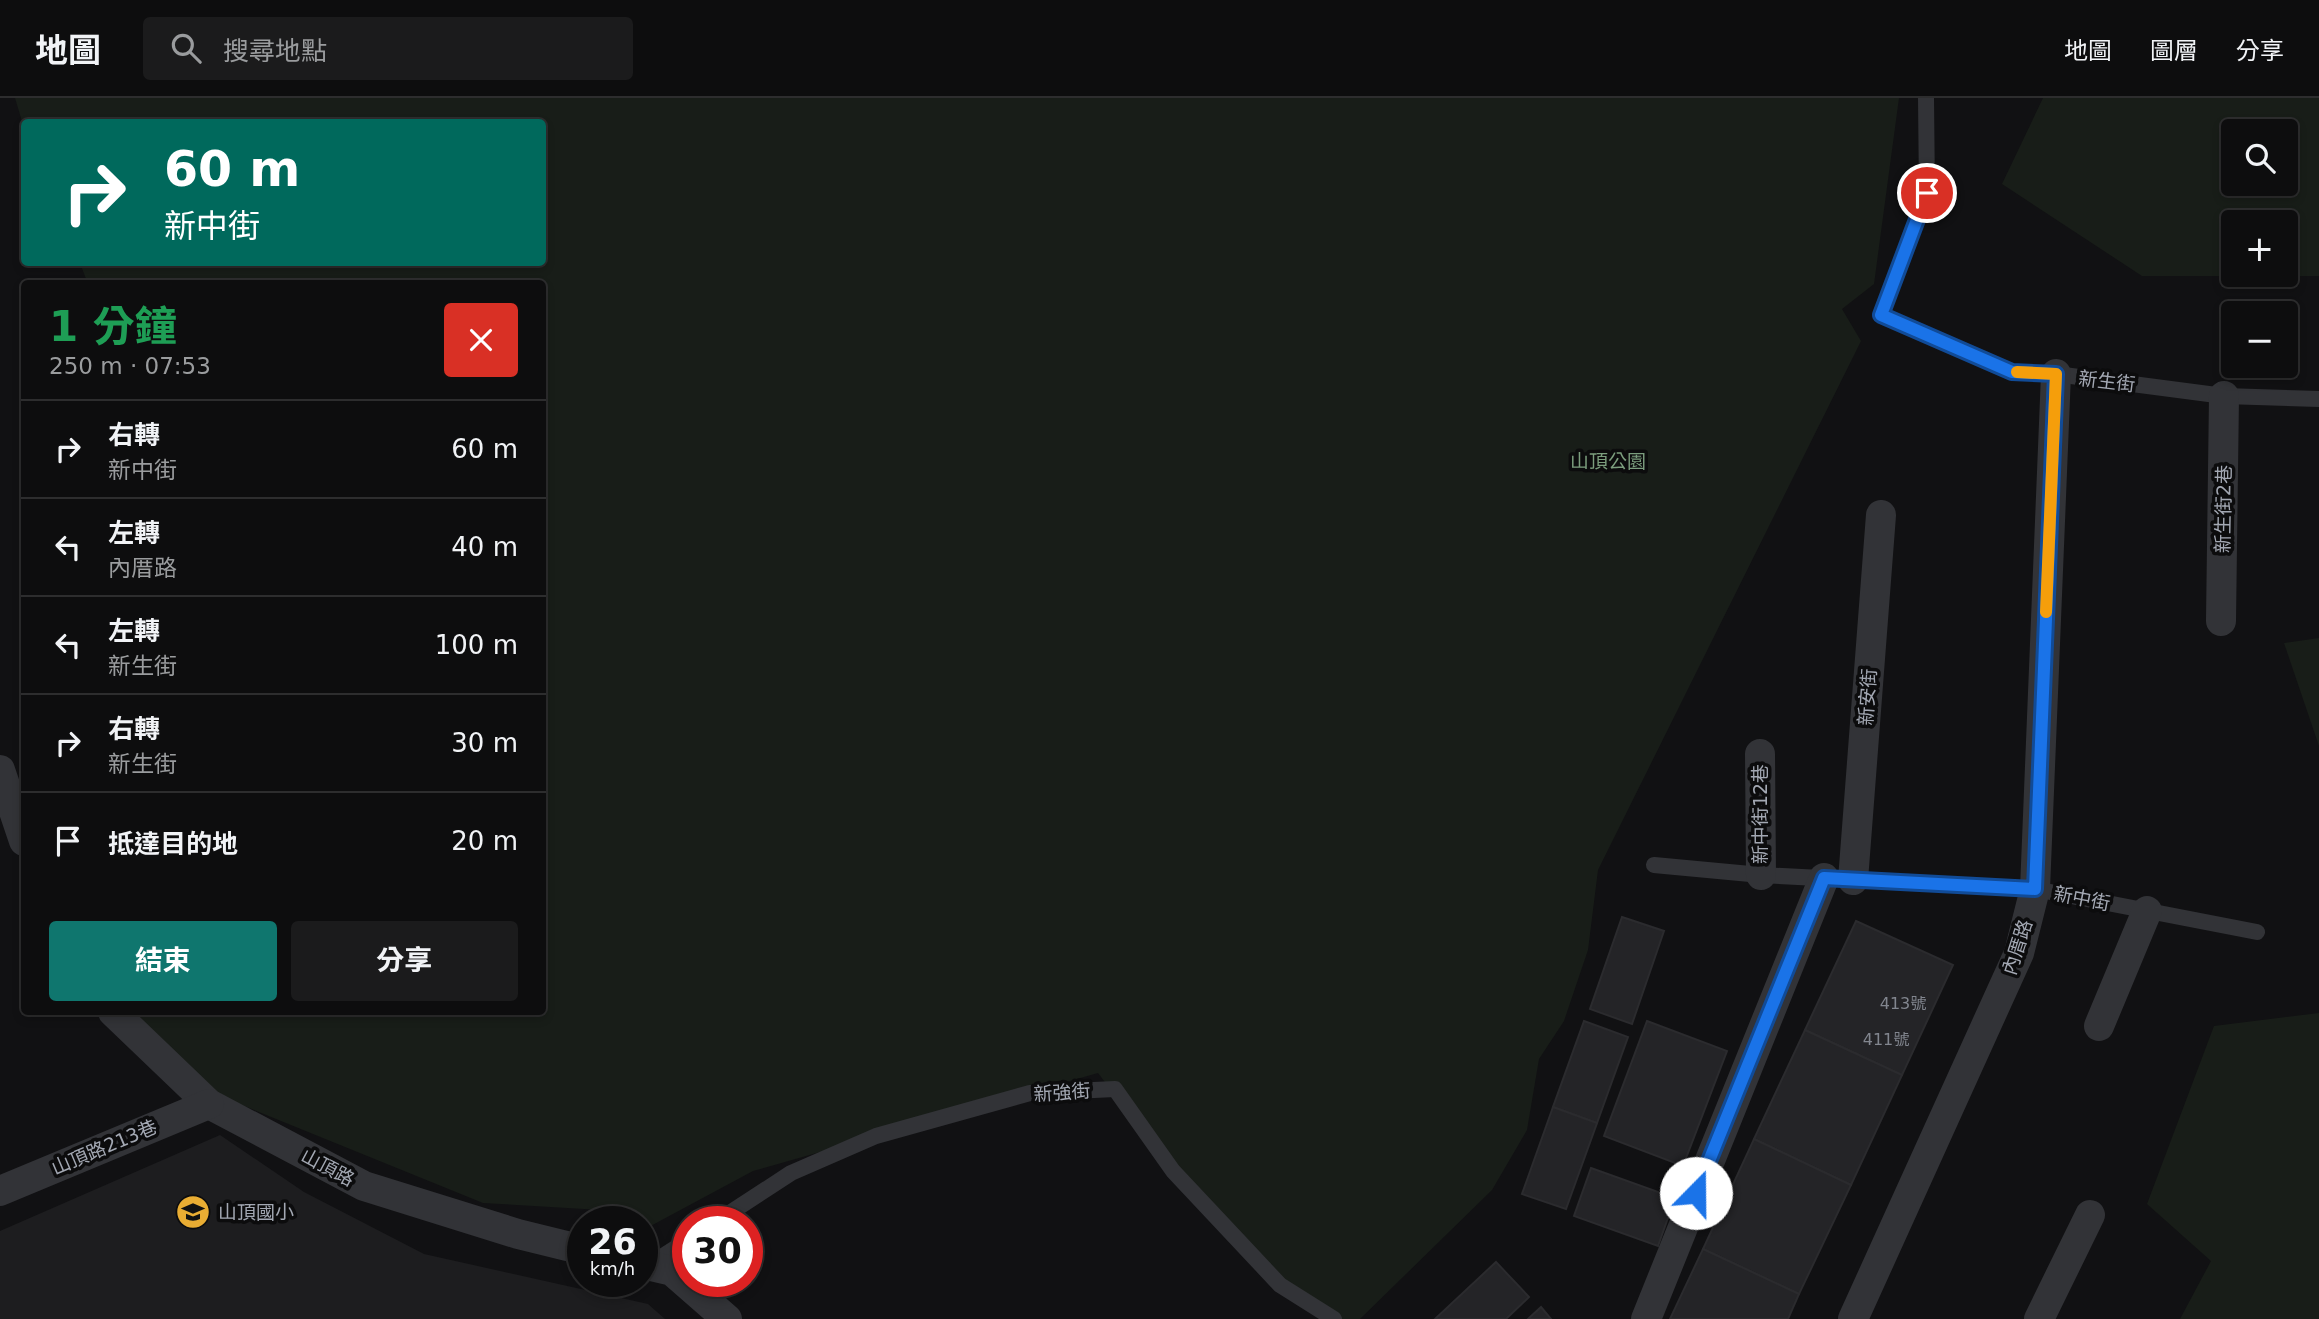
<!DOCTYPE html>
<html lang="zh-TW">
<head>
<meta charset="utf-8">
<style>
	body { margin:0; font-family:"DejaVu Sans","Noto Sans TC",sans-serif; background:#1b1b1c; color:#f1f3f6; height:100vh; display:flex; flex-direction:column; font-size:26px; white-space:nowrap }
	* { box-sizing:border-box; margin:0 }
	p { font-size:23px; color:#9a9c9e }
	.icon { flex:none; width:38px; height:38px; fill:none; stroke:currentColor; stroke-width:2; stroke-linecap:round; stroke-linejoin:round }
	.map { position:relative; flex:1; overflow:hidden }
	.drawer { position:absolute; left:21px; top:182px; width:525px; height:735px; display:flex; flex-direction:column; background:#0d0d0e; border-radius:7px; box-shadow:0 4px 10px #0003,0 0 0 2px #2d2d2e }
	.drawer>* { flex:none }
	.banner { position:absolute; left:21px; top:21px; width:525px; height:147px; border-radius:7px; box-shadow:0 4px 10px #0003,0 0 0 2px #2d2d2e; background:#00695c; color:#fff; overflow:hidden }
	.fabs { position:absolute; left:2221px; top:21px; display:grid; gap:14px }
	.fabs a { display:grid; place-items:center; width:77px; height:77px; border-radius:7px; background:#0d0d0e; box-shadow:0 4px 10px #0003,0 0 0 2px #2d2d2e; font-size:35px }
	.speed { position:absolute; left:567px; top:1108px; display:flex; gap:14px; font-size:35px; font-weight:700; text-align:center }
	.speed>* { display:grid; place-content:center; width:91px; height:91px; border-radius:50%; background:#0d0d0e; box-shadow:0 4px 10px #0003,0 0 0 2px #2d2d2e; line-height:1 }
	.speed small { font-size:18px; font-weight:400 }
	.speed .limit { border:10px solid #d22; background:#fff; color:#111 }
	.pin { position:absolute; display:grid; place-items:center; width:60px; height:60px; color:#fff; margin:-30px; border:4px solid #fff; border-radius:50%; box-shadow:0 2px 7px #0007 }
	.me { position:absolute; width:77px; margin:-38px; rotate:22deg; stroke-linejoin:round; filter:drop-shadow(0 0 5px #0008) }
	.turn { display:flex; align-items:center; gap:24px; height:147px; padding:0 28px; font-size:32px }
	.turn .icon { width:91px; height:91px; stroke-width:2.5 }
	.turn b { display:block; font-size:49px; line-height:60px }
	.round { display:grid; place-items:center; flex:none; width:74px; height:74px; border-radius:7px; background:#1b1b1c }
	.head { display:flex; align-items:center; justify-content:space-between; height:119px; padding:0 28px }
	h1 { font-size:42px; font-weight:700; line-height:52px; color:#1e9e55 }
	.primary-button { display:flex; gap:14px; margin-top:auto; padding:14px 28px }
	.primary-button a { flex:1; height:80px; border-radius:7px; background:#0f766e; color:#fff; font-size:28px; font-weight:700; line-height:80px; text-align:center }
	.primary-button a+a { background:#1b1b1c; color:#f1f3f6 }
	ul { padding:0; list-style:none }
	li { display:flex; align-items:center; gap:21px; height:98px; padding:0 28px; border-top:2px solid #2d2d2e }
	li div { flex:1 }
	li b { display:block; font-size:26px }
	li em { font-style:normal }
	header { display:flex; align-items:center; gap:42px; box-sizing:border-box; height:98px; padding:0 35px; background:#0d0d0e; border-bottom:2px solid #2d2d2e }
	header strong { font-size:33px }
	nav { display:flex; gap:38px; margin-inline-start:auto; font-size:24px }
	.search { width:490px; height:63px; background:#1b1b1c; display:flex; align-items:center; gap:18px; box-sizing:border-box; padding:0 24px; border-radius:7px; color:#9a9c9e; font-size:26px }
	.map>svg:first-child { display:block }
	.built { fill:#1d1d1f }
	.green { fill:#181d18; fill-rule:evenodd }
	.building { fill:#242427; stroke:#2b2b2e; stroke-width:2 }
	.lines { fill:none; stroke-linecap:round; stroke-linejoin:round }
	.service { stroke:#323337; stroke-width:16 }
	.minor { stroke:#323337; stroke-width:30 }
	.route-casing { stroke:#114b97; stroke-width:18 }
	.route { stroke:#1a73e8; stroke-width:12 }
	.slow { stroke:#f59e0b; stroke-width:12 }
	.labels { text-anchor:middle; stroke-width:7; stroke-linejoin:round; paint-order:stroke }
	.number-label { font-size:16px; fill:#82868f }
	.street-label { font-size:19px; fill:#a3a8b3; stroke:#0c0c0d }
	.park-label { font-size:19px; fill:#7b9d7d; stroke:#0c0c0d }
	.poi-label { font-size:19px; fill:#a3a8b3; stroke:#0c0c0d; text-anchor:start }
</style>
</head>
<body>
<header>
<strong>地圖</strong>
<div class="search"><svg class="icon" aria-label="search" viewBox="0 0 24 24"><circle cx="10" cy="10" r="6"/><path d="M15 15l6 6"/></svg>搜尋地點</div>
<nav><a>地圖</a><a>圖層</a><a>分享</a></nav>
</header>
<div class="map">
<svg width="2319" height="1221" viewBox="0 0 2319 1221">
	<rect width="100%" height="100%" fill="#111113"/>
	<polygon class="built" points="220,1037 304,1094 424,1156 648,1206 665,1221 0,1221 0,1133"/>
	<g class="green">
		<polygon points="15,0 1899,0 1874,186 1842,211 1861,243 1598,772 1588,852 1564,923 1539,961 1527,1032 1492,1092 1360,1221 1334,1221 1280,1187 1173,1073 1098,975 753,1073 645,1131 642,1124 628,1123 601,1112 483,1105 222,999 130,914 542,914 542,186 88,186 80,165 542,164 542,24 24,24 24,30"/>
		<path d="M2043 0H2319V178H2142L2002 86ZM2286 33V86H2233V33ZM2286 124V177H2233V124Z"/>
		<polygon points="2319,540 2319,648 2284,545"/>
		<polygon points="2319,915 2319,1221 2180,1221 2211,1163 2147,1106 2214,928"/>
	</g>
	<g class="building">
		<polygon points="1622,819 1664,833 1632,926 1590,911"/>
		<polygon points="1856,823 1953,867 1902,977 1805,932"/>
		<polygon points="1584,923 1628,939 1597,1025 1553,1009"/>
		<polygon points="1647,923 1727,953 1683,1068 1604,1038"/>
		<polygon points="1805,932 1902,977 1851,1087 1754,1041"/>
		<polygon points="1553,1009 1597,1025 1566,1111 1522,1096"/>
		<polygon points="1754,1041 1851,1087 1799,1196 1703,1151"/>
		<polygon points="1591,1070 1675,1100 1658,1148 1574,1118"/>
		<polygon points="1703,1151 1799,1196 1788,1221 1670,1221"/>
		<polygon points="1496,1164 1529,1199 1506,1221 1435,1221"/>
		<polygon points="1541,1209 1551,1221 1528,1221"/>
	</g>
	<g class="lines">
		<g class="service">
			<polyline points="1926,0 1927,95 1881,217 2012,274 2056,276 2224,298 2319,301"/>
			<polyline points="1654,767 1761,777 2035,791 2257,834"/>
			<polyline points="716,1124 791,1075 876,1038 1030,995 1115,991 1173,1073 1280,1187 1334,1221"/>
			<polyline points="649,1167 688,1142"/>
		</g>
		<g class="minor">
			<polyline points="2221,523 2224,298"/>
			<polyline points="1760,656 1761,777"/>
			<polyline points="0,672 24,743"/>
			<polyline points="1853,782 1881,417"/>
			<polyline points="113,914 209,1006 364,1088 518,1136 583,1152"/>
			<polyline points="2099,928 2147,813"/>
			<polyline points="0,1093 209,1006"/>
			<polyline points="642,1166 672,1173 727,1221"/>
			<polyline points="1646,1221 1824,780"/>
			<polyline points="1853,1221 2019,855 2035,791 2056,276"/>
			<polyline points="2039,1221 2090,1117"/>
		</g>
	</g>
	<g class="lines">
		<g class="route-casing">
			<polyline id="route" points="1696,1095 1824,780 2035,791 2056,276 2012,274 1881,217 1927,95"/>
		</g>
		<use href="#route" class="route"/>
		<polyline class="slow" points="2017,274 2056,276 2046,514"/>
	</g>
	<defs>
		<g id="school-disc" transform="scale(1.75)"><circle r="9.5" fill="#e9ad33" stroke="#0c0c0d"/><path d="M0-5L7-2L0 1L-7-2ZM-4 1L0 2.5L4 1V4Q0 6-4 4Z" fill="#111"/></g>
	</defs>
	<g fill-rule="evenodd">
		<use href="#school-disc" x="193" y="1114"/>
	</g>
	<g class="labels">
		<g class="number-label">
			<text x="1903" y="911">413號</text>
			<text x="1886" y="947">411號</text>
		</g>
		<g class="street-label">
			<text transform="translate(2107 283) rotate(7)" y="7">新生街</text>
			<text transform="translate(2223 411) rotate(-89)" y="7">新生街2巷</text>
			<text transform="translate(1867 599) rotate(-86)" y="7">新安街</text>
			<text transform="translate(1760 716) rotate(-90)" y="7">新中街12巷</text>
			<text transform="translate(2082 800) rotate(11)" y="7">新中街</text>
			<text transform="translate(2017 849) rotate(-72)" y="7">內厝路</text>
			<text transform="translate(1062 994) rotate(-4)" y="7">新強街</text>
			<text transform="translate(104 1049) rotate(-23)" y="7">山頂路213巷</text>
			<text transform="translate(328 1069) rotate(28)" y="7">山頂路</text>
		</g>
		<g class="park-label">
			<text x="1608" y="370">山頂公園</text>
		</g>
		<g class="poi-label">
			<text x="218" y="1121">山頂國小</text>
		</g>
	</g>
</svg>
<div class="fabs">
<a><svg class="icon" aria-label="search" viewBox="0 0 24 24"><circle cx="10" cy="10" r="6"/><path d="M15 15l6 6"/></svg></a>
<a>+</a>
<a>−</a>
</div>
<div class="speed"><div>26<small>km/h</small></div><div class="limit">30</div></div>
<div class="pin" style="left:1927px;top:95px;background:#d93025"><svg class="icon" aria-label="arrive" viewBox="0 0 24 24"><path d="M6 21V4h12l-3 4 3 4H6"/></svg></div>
<svg class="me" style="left:1696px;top:1095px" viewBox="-20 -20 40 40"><circle r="19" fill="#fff"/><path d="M0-13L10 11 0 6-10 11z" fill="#1a73e8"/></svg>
<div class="banner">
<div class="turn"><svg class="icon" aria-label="right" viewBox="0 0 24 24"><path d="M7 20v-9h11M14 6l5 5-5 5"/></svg><div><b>60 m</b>新中街</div></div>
</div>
<section class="drawer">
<div class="head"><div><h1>1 分鐘</h1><p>250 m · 07:53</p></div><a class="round" style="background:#d93025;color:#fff"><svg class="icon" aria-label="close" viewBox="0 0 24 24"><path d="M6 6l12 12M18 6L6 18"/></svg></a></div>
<ul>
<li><svg class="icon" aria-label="right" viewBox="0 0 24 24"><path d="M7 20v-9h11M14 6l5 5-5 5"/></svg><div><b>右轉</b><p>新中街</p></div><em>60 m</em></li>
<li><svg class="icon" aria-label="left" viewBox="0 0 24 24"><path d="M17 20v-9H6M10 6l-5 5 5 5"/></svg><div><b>左轉</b><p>內厝路</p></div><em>40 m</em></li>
<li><svg class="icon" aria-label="left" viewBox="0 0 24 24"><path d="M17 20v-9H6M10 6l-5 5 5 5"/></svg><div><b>左轉</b><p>新生街</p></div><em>100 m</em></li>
<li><svg class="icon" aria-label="right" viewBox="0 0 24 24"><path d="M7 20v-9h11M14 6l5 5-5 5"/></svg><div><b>右轉</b><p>新生街</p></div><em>30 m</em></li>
<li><svg class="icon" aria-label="arrive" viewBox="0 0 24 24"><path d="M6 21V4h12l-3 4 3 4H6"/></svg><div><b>抵達目的地</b></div><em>20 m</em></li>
</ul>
<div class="primary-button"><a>結束</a><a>分享</a></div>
</section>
</div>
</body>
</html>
